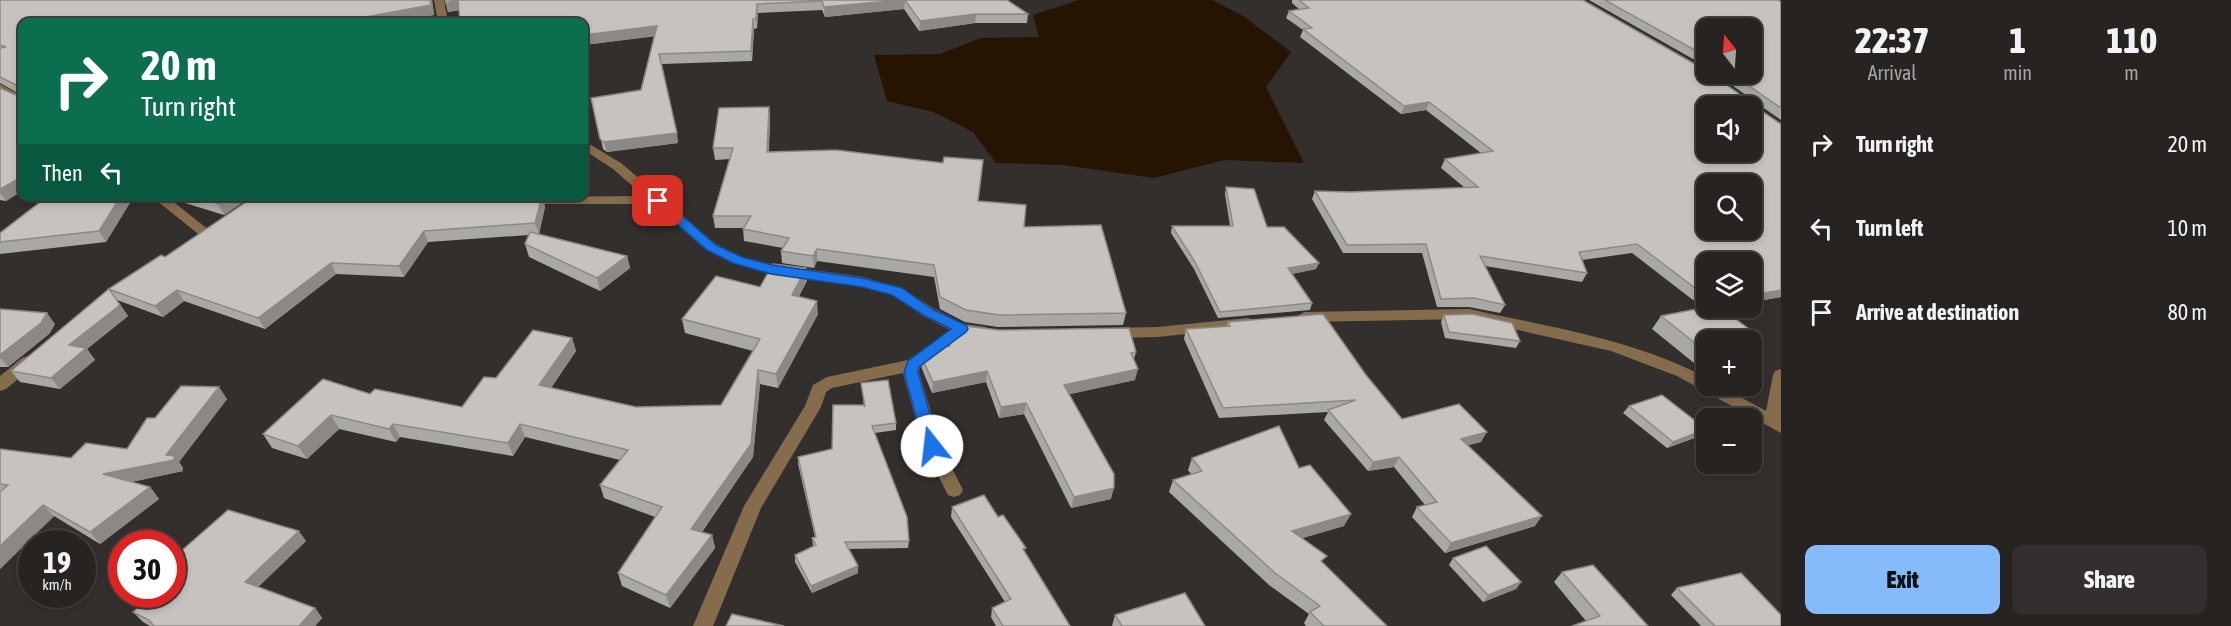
<!DOCTYPE html>
<html lang="en">
<head>
<meta charset="utf-8">
<style>
	body { margin:0; font-family:"Asap Condensed",sans-serif; background:#322f2e; color:#f1f3f6; height:100vh; display:flex; flex-direction:column; font-size:22px; white-space:nowrap }
	* { box-sizing:border-box; margin:0 }
	p { font-size:20px; color:#a4a4a5 }
	.icon { flex:none; width:33px; height:33px; fill:none; stroke:currentColor; stroke-width:2; stroke-linecap:round; stroke-linejoin:round }
	.map { position:relative; flex:1; overflow:hidden }
	.panel { display:flex; flex-direction:column; background:#262321; width:450px }
	.panel>* { flex:none }
	.guide { position:absolute; left:18px; top:18px; width:570px; height:183px; border-radius:12px; box-shadow:0 3px 9px #0003,0 0 0 2px #42403f; background:#0b6e4f; color:#fff; overflow:hidden }
	.needle { width:39px; rotate:343deg }
	.buttons { position:absolute; left:1696px; top:18px; display:grid; gap:12px }
	.buttons a { display:grid; place-items:center; width:66px; height:66px; border-radius:12px; background:#262321; box-shadow:0 3px 9px #0003,0 0 0 2px #42403f; font-size:30px }
	.speed { position:absolute; left:18px; top:530px; display:flex; gap:12px; font-size:30px; font-weight:700; text-align:center }
	.speed>* { display:grid; place-content:center; width:78px; height:78px; border-radius:50%; background:#262321; box-shadow:0 3px 9px #0003,0 0 0 2px #42403f; line-height:1 }
	.speed small { font-size:15px; font-weight:400 }
	.speed .limit { border:9px solid #d22; background:#fff; color:#111 }
	.pin { position:absolute; display:grid; place-items:center; width:51px; height:51px; color:#fff; margin:-26px; border-radius:12px; box-shadow:0 3px 9px #0006 }
	.me { position:absolute; width:66px; margin:-33px; rotate:344deg; stroke-linejoin:round; filter:drop-shadow(0 0 4px #0008) }
	.turn { display:flex; align-items:center; gap:21px; height:126px; padding:0 24px; font-size:27px }
	.turn .icon { width:78px; height:78px; stroke-width:2.5 }
	.turn b { display:block; font-size:42px; line-height:51px }
	.then { display:flex; align-items:center; height:57px; padding:0 24px; background:#0003; gap:12px; font-size:22px }
	.eta { display:flex; justify-content:space-evenly; align-items:center; height:102px; text-align:center }
	.eta b { font-size:36px; font-weight:800; line-height:42px }
	.action { display:flex; gap:12px; margin-top:auto; padding:12px 24px }
	.action a { flex:1; height:69px; border-radius:12px; background:#86bbfb; color:#111; font-size:24px; font-weight:800; line-height:69px; text-align:center }
	.action a+a { background:#322f2e; color:#f1f3f6 }
	ul { padding:0; list-style:none }
	li { display:flex; align-items:center; gap:18px; height:84px; padding:0 24px }
	li div { flex:1 }
	li b { display:block; font-size:22px }
	li em { font-style:normal }
	main { display:flex; flex:1; min-height:0 }
	.map>svg:first-child { display:block }
	.water { fill:#261400 }
	.lines { fill:none; stroke-linecap:round; stroke-linejoin:round }
	.minor { fill:#856c4c; fill-rule:evenodd }
	.wall { fill:#aaa8a4 }
	.shaded-wall { fill:#8b8886 }
	.building { fill:#c6c3bf; stroke:#8b8886; stroke-width:1.5; fill-rule:evenodd }
	.route { fill:#1a73e8; stroke:#114b97; stroke-width:1.5 }
</style>
</head>
<body>
<main>
<div class="map">
<svg width="1781" height="626" viewBox="0 0 1781 626">
	<rect width="100%" height="100%" fill="#322f2c"/>
	<polygon class="water" points="1079,0 1212,0 1243,16 1291,52 1266,87 1304,163 1224,160 1154,178 1063,165 996,163 973,132 933,112 887,101 874,55 940,54 981,38 1039,37 1033,15"/>
	<g class="lines">
		<g class="minor">
			<polygon points="434,0 444,0 448,22 438,22"/>
			<polygon points="0,84 22,96 22,103 0,92"/>
			<polygon points="584,141 621,163 716,244 742,257 771,264 863,277 902,288 933,308 964,324 986,327 989,331 986,335 964,335 920,368 919,372 941,446 963,490 960,495 954,497 948,495 923,446 903,373 832,388 826,392 821,407 761,508 713,626 693,626 744,506 805,406 813,385 827,377 908,360 950,330 923,316 892,294 863,287 771,274 732,263 706,250 653,204 518,204 516,201 518,198 523,197 644,196 613,169 584,150"/>
			<polygon points="151,196 166,196 214,234 212,237 202,237"/>
			<path d="M1469 309C1549 327 1634 339 1707 378V386H1720L1766 411 1773 375 1775 371 1781 369V433L1677 376 1611 351 1469 319 1304 322 1296 317 1304 312Z"/>
			<polygon points="1247,318 1252,319 1255,323 1252,327 1158,337 1112,338 1104,333 1112,328 1158,327"/>
			<polygon points="28,356 34,358 36,362 34,366 6,389 0,391 0,376 22,358"/>
		</g>
	</g>
	<g class="wall">
		<polygon points="0,0 432,0 434,15 393,22 22,22 22,191 6,201 0,200 0,88 16,95 16,92 0,83"/>
		<polygon points="445,0 1007,0 1028,14 1027,23 975,23 919,31 904,9 825,17 822,10 758,13 757,28 754,29 752,61 662,64 678,143 607,152 603,149 591,98 641,90 654,36 584,45 584,22 459,10 448,12"/>
		<polygon points="1292,0 1583,0 1748,100 1753,100 1716,74 1752,74 1707,28 1707,67 1589,0 1778,0 1781,2 1781,120 1755,102 1781,297 1752,302 1752,262 1707,262 1707,302 1693,300 1632,253 1582,260 1587,273 1582,282 1485,266 1505,305 1500,313 1469,307 1437,307 1422,253 1343,253 1312,199 1315,191 1350,192 1465,188 1441,168 1445,159 1481,153 1426,110 1401,114 1300,37 1303,30 1286,18 1289,11 1299,9 1292,3"/>
		<polygon points="769,107 770,118 769,152 982,171 978,201 1024,227 1126,313 1123,325 998,327 965,322 940,309 934,277 817,261 814,268 782,263 781,251 783,248 744,241 743,228 715,228 713,216 730,159 715,160 713,148"/>
		<polygon points="1226,187 1267,227 1319,263 1316,269 1292,274 1312,303 1310,310 1218,318 1194,269 1171,233 1172,226 1230,226 1225,194"/>
		<polygon points="48,196 134,196 106,242 0,254 0,233"/>
		<polygon points="182,196 252,196 224,215 185,203"/>
		<polygon points="542,196 545,207 539,234 537,234 627,256 630,268 600,291 529,257 525,244 529,235 428,242 404,277 336,274 265,329 184,301 163,317 117,300 128,316 87,349 95,360 60,389 20,382 11,371 110,288 165,257 352,198"/>
		<polygon points="807,281 799,296 818,314 778,388 760,384 753,457 702,532 712,535 715,548 670,608 622,586 618,573 655,517 604,498 600,485 620,460 525,437 513,456 400,437 396,442 339,429 307,459 272,448 263,434 370,394 462,407 496,378 572,338 576,351 551,388 636,407 721,405 753,351 685,333 682,319 760,287"/>
		<polygon points="0,309 55,324 49,334 8,367 0,367"/>
		<polygon points="1444,315 1520,341 1516,348 1445,338 1441,322"/>
		<polygon points="1661,316 1707,340 1707,360 1694,363 1652,329"/>
		<polygon points="1228,322 1366,375 1402,419 1481,442 1468,445 1535,526 1445,553 1412,517 1417,507 1425,505 1394,467 1368,471 1324,420 1328,412 1219,418 1184,339 1186,329 1227,326"/>
		<polygon points="949,339 1136,352 1134,359 1135,380 1069,394 1111,499 1071,508 1024,414 999,418 986,382 932,393 922,369 922,358 948,347"/>
		<polygon points="861,383 896,423 896,430 875,433 909,541 908,548 848,549 858,566 858,573 812,593 795,562 795,555 813,546 812,538 815,537 798,464 798,457 832,449 864,405"/>
		<polygon points="227,399 179,462 183,468 183,471 131,482 150,487 159,499 100,544 54,516 0,569 0,449 71,458 127,449 155,418"/>
		<polygon points="1629,406 1706,429 1700,436 1667,448 1623,413"/>
		<polygon points="1192,458 1299,468 1344,526 1302,538 1323,563 1387,626 1306,626 1304,623 1309,614 1269,585 1169,492 1173,480 1191,474 1188,470"/>
		<polygon points="952,507 998,517 1025,553 1070,626 996,626 991,617 992,608 1005,602 951,517"/>
		<polygon points="306,541 258,587 315,608 322,618 315,626 150,626 143,622 133,612 179,573 172,567 172,559"/>
		<polygon points="1453,558 1521,582 1516,589 1483,602 1449,565"/>
		<polygon points="1562,572 1648,626 1586,621 1554,582"/>
		<polygon points="1677,588 1781,626 1701,626 1671,595"/>
		<polygon points="1115,615 1205,626 1112,626"/>
	</g>
	<g class="shaded-wall">
		<polygon points="430,0 432,0 434,15 393,22 338,22"/>
		<polygon points="458,0 461,10 448,12 446,3"/>
		<polygon points="905,0 904,9 825,17 824,7"/>
		<polygon points="757,4 758,13 757,28 756,19"/>
		<polygon points="976,14 975,23 919,31 920,21"/>
		<polygon points="753,19 754,29 752,61 751,51"/>
		<polygon points="657,26 658,36 584,45 584,35"/>
		<polygon points="1429,102 1426,110 1401,114 1404,106"/>
		<polygon points="769,107 770,118 768,164 767,152"/>
		<polygon points="677,133 678,143 607,152 604,142"/>
		<polygon points="22,177 22,191 6,201 0,193 0,189"/>
		<polygon points="121,196 134,196 106,242 99,231"/>
		<polygon points="230,196 252,196 224,215 218,204"/>
		<polygon points="542,196 545,207 539,234 535,223"/>
		<polygon points="424,231 428,242 404,277 399,266"/>
		<polygon points="817,249 817,261 814,268 813,256"/>
		<polygon points="627,256 630,268 600,291 597,278"/>
		<polygon points="331,263 336,274 265,329 258,318"/>
		<polygon points="1319,263 1316,269 1286,275 1288,268"/>
		<polygon points="806,268 807,281 793,308 792,295"/>
		<polygon points="177,290 184,301 163,317 155,306"/>
		<polygon points="1781,290 1781,297 1752,302 1752,295"/>
		<polygon points="817,301 818,314 778,388 776,374"/>
		<polygon points="120,305 128,316 87,349 95,360 60,389 51,378 69,345"/>
		<polygon points="47,313 55,324 49,334 8,367 0,358 0,355"/>
		<polygon points="572,338 576,351 544,398 539,385"/>
		<polygon points="1761,338 1752,349 1752,340 1748,340"/>
		<polygon points="1707,349 1707,360 1694,363 1704,350"/>
		<polygon points="1138,369 1135,380 1062,396 1064,385"/>
		<polygon points="758,370 760,384 753,457 694,542 691,529"/>
		<polygon points="987,371 986,382 932,393 933,382"/>
		<polygon points="219,387 227,399 179,462 183,468 183,471 113,486 103,474 166,455"/>
		<polygon points="1026,403 1024,414 999,418 1001,407"/>
		<polygon points="331,415 339,429 307,459 298,446"/>
		<polygon points="393,424 400,437 396,442 389,429"/>
		<polygon points="520,424 525,437 513,456 508,443"/>
		<polygon points="1706,429 1700,436 1667,448 1673,442"/>
		<polygon points="1487,432 1481,442 1455,449 1461,439"/>
		<polygon points="1399,457 1394,467 1368,471 1373,462"/>
		<polygon points="150,487 159,499 100,544 90,532"/>
		<polygon points="1114,488 1111,499 1071,508 1074,497"/>
		<polygon points="43,505 54,516 0,569 0,546"/>
		<polygon points="1351,514 1344,526 1286,543 1292,531"/>
		<polygon points="1542,516 1535,526 1445,553 1451,543"/>
		<polygon points="299,531 306,541 253,592 245,582"/>
		<polygon points="712,535 715,548 670,608 666,595"/>
		<polygon points="858,566 858,573 812,593 811,586"/>
		<polygon points="1521,582 1516,589 1483,602 1488,595"/>
		<polygon points="315,608 322,618 315,626 299,626"/>
	</g>
	<g class="building">
		<polygon points="0,0 430,0 431,5 338,22 22,22 22,177 0,189 0,88 16,95 18,86 0,77 0,48 6,47 0,45"/>
		<polygon points="445,0 901,0 824,7 822,1 757,4 756,19 753,19 751,51 659,54 677,133 604,142 600,139 591,98 641,90 657,26 584,35 584,22 460,22 458,0 446,3"/>
		<polygon points="905,0 1007,0 1028,14 976,14 920,21"/>
		<path d="M1299 0H1583L1707 71V74H1711L1748 100H1755L1756 107 1781 124V290L1752 295V262H1707V292L1699 291 1637 244 1579 252 1587 273 1480 256 1505 305 1474 298 1441 299 1426 244 1347 245 1315 191 1350 192 1478 187 1445 159 1493 151 1429 102 1404 106 1303 29 1312 28 1289 11 1309 8ZM1707 106H1752V152H1707ZM1707 184H1752V230H1707Z"/>
		<polygon points="1605,0 1778,0 1781,2 1781,108 1732,74 1752,74 1752,28 1707,28 1707,57"/>
		<polygon points="769,107 767,152 836,150 943,163 944,157 983,160 978,201 1026,205 1024,227 1101,225 1126,313 999,315 966,310 940,297 934,265 817,249 813,256 781,251 789,238 743,229 751,216 713,216 733,148 713,148 719,108"/>
		<polygon points="1226,187 1254,189 1267,227 1284,227 1319,263 1288,268 1312,303 1220,312 1195,262 1172,226 1233,226"/>
		<polygon points="48,196 121,196 99,231 0,242 0,233"/>
		<polygon points="194,196 230,196 218,204"/>
		<polygon points="255,196 345,196 352,198 542,196 535,223 424,231 399,266 331,263 258,318 177,290 155,306 109,289 120,305 69,345 86,348 51,378 11,371 110,288 161,255 165,257"/>
		<polygon points="530,232 627,256 597,278 525,244"/>
		<polygon points="773,264 806,268 792,295 817,301 776,374 758,370 751,444 691,529 712,535 666,595 618,573 662,507 600,485 628,450 520,424 508,443 393,424 389,429 331,415 298,446 263,434 323,379 370,394 375,389 462,407 484,377 496,378 533,330 572,338 539,385 636,407 721,405 760,339 682,319 716,276 760,287"/>
		<polygon points="1707,307 1721,308 1761,338 1748,340 1707,340 1707,349 1704,350 1661,316"/>
		<polygon points="0,309 47,313 41,323 0,355"/>
		<polygon points="1323,314 1366,375 1402,419 1459,404 1487,432 1461,439 1542,516 1451,543 1417,507 1437,502 1399,457 1373,462 1328,410 1356,400 1223,408 1186,329 1230,326 1228,322"/>
		<polygon points="1472,314 1512,323 1520,341 1449,332 1444,315"/>
		<polygon points="965,326 999,330 1129,328 1136,352 1131,353 1138,369 1064,385 1114,474 1114,488 1074,497 1026,403 1001,407 987,371 933,382 922,358 933,350 950,346 949,339"/>
		<polygon points="888,380 896,423 872,426 907,517 909,541 845,542 858,566 811,586 795,555 816,545 812,538 816,537 798,457 832,449 833,405 864,405 865,407 861,383"/>
		<polygon points="181,386 219,387 166,455 174,456 174,460 103,474 150,487 90,532 43,505 0,546 0,492 8,485 0,484 0,449 71,458 86,443 127,449 147,418 155,418"/>
		<polygon points="1662,395 1706,429 1673,442 1629,406"/>
		<polygon points="1279,426 1299,468 1310,465 1351,514 1292,531 1327,556 1321,561 1387,626 1324,626 1310,612 1320,606 1275,573 1173,480 1202,471 1192,458"/>
		<polygon points="984,495 998,517 1003,515 1026,548 1023,549 1070,626 1003,626 992,608 1011,599 952,507"/>
		<polygon points="228,510 299,531 245,582 315,608 299,626 154,626 149,620 133,612 154,594 172,594 172,578 184,569 172,564 172,559"/>
		<polygon points="1486,546 1521,582 1488,595 1453,558"/>
		<polygon points="1593,565 1648,626 1572,626 1600,616 1562,572"/>
		<polygon points="1741,573 1781,615 1781,626 1715,626 1677,588"/>
		<polygon points="1185,593 1205,626 1122,626 1115,615"/>
		<polygon points="732,614 784,626 726,626"/>
	</g>
	<polygon class="route" points="658,197 662,198 716,245 742,257 772,265 862,278 902,288 932,309 966,325 968,329 966,332 919,367 918,372 939,446 937,450 926,450 924,446 904,372 908,361 951,329 923,315 892,295 862,287 771,274 733,263 707,250 653,203 652,201"/>
</svg>
<div class="buttons">
<a><svg class="needle" viewBox="-14 -14 28 28"><path d="M0-13l5 13h-10z" fill="#e53935"/><path d="M0 13l5-13h-10z" fill="#a4a4a5"/></svg></a>
<a><svg class="icon" aria-label="sound" viewBox="0 0 24 24"><path d="M4 9h4l5-4v14l-5-4H4zM17 9q2 3 0 6"/></svg></a>
<a><svg class="icon" aria-label="search" viewBox="0 0 24 24"><circle cx="10" cy="10" r="6"/><path d="M15 15l6 6"/></svg></a>
<a><svg class="icon" aria-label="layers" viewBox="0 0 24 24"><path d="M12 4l9 5-9 5-9-5zM3 14l9 5 9-5"/></svg></a>
<a>+</a>
<a>−</a>
</div>
<div class="speed"><div>19<small>km/h</small></div><div class="limit">30</div></div>
<div class="pin" style="left:658px;top:201px;background:#d93025"><svg class="icon" aria-label="arrive" viewBox="0 0 24 24"><path d="M6 21V4h12l-3 4 3 4H6"/></svg></div>
<svg class="me" style="left:932px;top:446px" viewBox="-20 -20 40 40"><circle r="19" fill="#fff"/><path d="M0-13L10 11 0 6-10 11z" fill="#1a73e8"/></svg>
<div class="guide">
<div class="turn"><svg class="icon" aria-label="right" viewBox="0 0 24 24"><path d="M7 20v-9h11M14 6l5 5-5 5"/></svg><div><b>20 m</b>Turn right</div></div>
<div class="then">Then<svg class="icon" aria-label="left" viewBox="0 0 24 24"><path d="M17 20v-9H6M10 6l-5 5 5 5"/></svg></div>
</div>
</div>
<section class="panel">
<div class="eta">
<div><b>22:37</b><p>Arrival</p></div>
<div><b>1</b><p>min</p></div>
<div><b>110</b><p>m</p></div>
</div>
<ul>
<li><svg class="icon" aria-label="right" viewBox="0 0 24 24"><path d="M7 20v-9h11M14 6l5 5-5 5"/></svg><div><b>Turn right</b></div><em>20 m</em></li>
<li><svg class="icon" aria-label="left" viewBox="0 0 24 24"><path d="M17 20v-9H6M10 6l-5 5 5 5"/></svg><div><b>Turn left</b></div><em>10 m</em></li>
<li><svg class="icon" aria-label="arrive" viewBox="0 0 24 24"><path d="M6 21V4h12l-3 4 3 4H6"/></svg><div><b>Arrive at destination</b></div><em>80 m</em></li>
</ul>
<div class="action"><a>Exit</a><a>Share</a></div>
</section>
</main>
</body>
</html>
